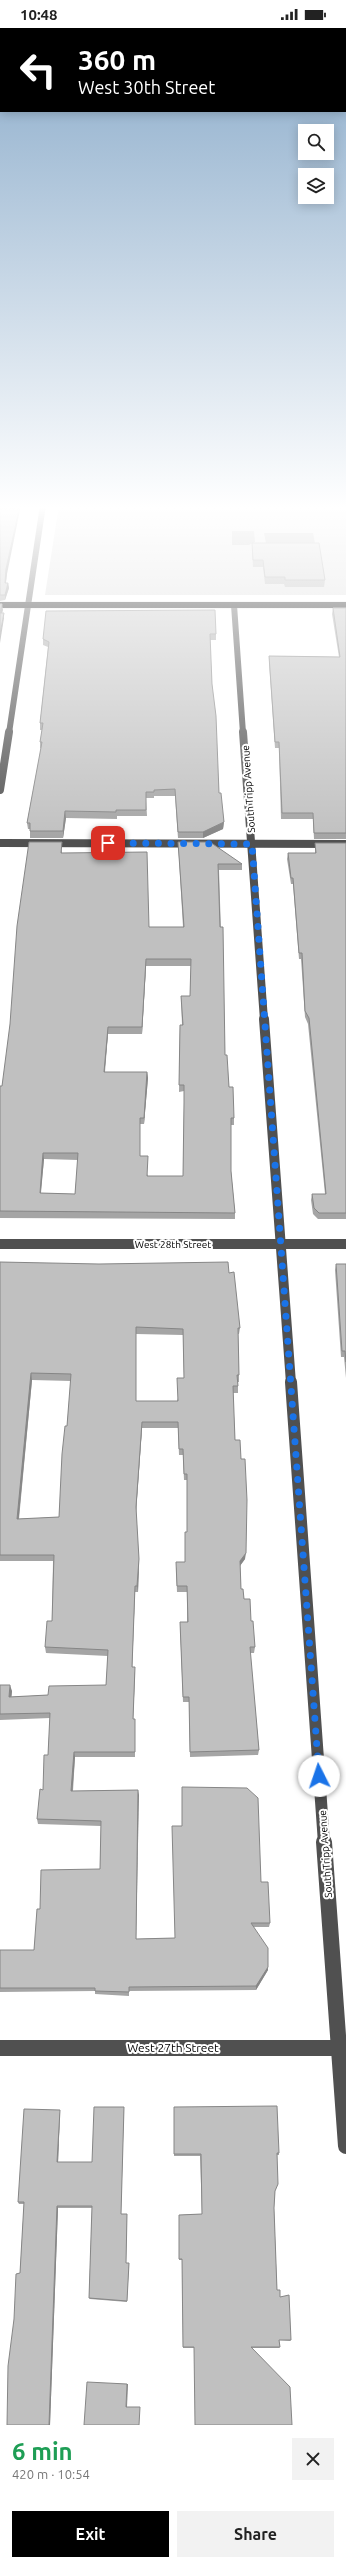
<!DOCTYPE html>
<html lang="en">
<head>
<meta charset="utf-8">
<style>
	body { margin:0; font-family:Ubuntu,sans-serif; background:#f2f2f2; color:#222; height:100vh; display:flex; flex-direction:column; font-size:15px; white-space:nowrap }
	* { box-sizing:border-box; margin:0 }
	p { font-size:13px; color:#767676 }
	.icon { flex:none; width:22px; height:22px; fill:none; stroke:currentColor; stroke-width:2; stroke-linecap:round; stroke-linejoin:round }
	.map { position:relative; height:2397px; overflow:hidden }
	.panel { display:flex; flex-direction:column; background:#fff; flex:1 }
	.panel>* { flex:none }
	.guide { position:absolute; left:0px; top:0px; width:346px; height:84px; box-shadow:0 2px 10px #0003; background:#000; color:#fff; overflow:hidden }
	.fabs { position:absolute; left:298px; top:96px; display:grid; gap:8px }
	.fabs a { display:grid; place-items:center; width:36px; height:36px; border-radius:0px; background:#fff; box-shadow:0 2px 10px #0003; font-size:20px }
	.pin { position:absolute; display:grid; place-items:center; width:34px; height:34px; color:#fff; margin:-17px; border-radius:8px; box-shadow:0 2px 6px #0006 }
	.me { position:absolute; width:44px; margin:-22px; rotate:356deg; stroke-linejoin:round; filter:drop-shadow(0 0 3px #0008) }
	.turn { display:flex; align-items:center; gap:14px; height:84px; padding:0 12px; font-size:18px }
	.turn .icon { width:52px; height:52px; stroke-width:2.5 }
	.turn b { display:block; font-size:28px; line-height:34px }
	.round { display:grid; place-items:center; flex:none; width:42px; height:42px; border-radius:0px; background:#f2f2f2 }
	.overview { display:flex; align-items:center; justify-content:space-between; height:68px; padding:0 12px }
	h1 { font-size:24px; font-weight:700; line-height:30px; color:#1e9e55 }
	.cta { display:flex; gap:8px; margin-top:auto; padding:8px 12px }
	.cta a { flex:1; height:46px; border-radius:0px; background:#000; color:#fff; font-size:16px; font-weight:700; line-height:46px; text-align:center }
	.cta a+a { background:#f2f2f2; color:#222 }
	.status { display:flex; justify-content:space-between; align-items:center; height:28px; padding:0 20px; background:#fff; direction:ltr }
	.status svg { height:11px; fill:currentColor }
	.map>svg:first-child { display:block }
	.green { fill:#d7d7d7 }
	.water { fill:#9e9e9e }
	.lines { fill:none; stroke-linecap:round; stroke-linejoin:round }
	.major-casing { stroke:#dbdbdb; stroke-width:7 }
	.minor-far4 { stroke:#505050; stroke-width:6 }
	.minor-far3 { stroke:#505050; stroke-width:8 }
	.minor-far2 { stroke:#505050; stroke-width:10 }
	.minor-far1 { stroke:#505050; stroke-width:12 }
	.minor { stroke:#505050; stroke-width:16 }
	.major { stroke:#000; stroke-width:6 }
	.wall { fill:#a5a5a5; fill-rule:evenodd }
	.shaded-wall { fill:#868686 }
	.building { fill:#c0c0c0; stroke:#868686; fill-rule:evenodd }
	.route { stroke:#1a73e8; stroke-width:7; stroke-dasharray:0 12.6 }
	.labels { text-anchor:middle; stroke-width:4; stroke-linejoin:round; paint-order:stroke }
	.street-label { font-size:10px; fill:#000; stroke:#fff }
	.near-street-label { font-size:12px; fill:#000; stroke:#fff }
</style>
</head>
<body>
<div class="status"><b>10:48</b><svg viewBox="0 0 49 12"><path d="M0 12V9h3v3zM5 12V6h3v6zM10 12V3h3v9zM15 12V0h3v12zM26 1h20v11H26zM47 4h2v5h-2z"/></svg></div>
<div class="map">
<svg width="346" height="2397" viewBox="0 0 346 2397">
	<rect width="100%" height="100%" fill="#fff"/>
	<polygon class="green" points="59,477 346,477 346,567 45,567"/>
	<g class="water">
		<polygon points="232,503 254,503 255,514 249,517 232,517"/>
		<polygon points="264,505 313,505 315,515 266,515"/>
	</g>
	<g class="lines">
		<g class="major-casing">
			<polyline id="major" points="0,577 346,577"/>
		</g>
		<g class="minor-far4">
			<polyline points="234,577 243,705"/>
			<polyline points="9,705 43,477"/>
		</g>
		<g class="minor-far3">
			<polyline points="243,704 264,992"/>
			<polyline points="0,762 9,704"/>
			<polyline points="0,815 346,816"/>
		</g>
		<g class="minor-far2">
			<polyline points="264,991 291,1355"/>
			<polyline points="0,1216 346,1216"/>
		</g>
		<polyline class="minor-far1" points="291,1354 324,1815"/>
		<g class="minor">
			<polyline points="324,1814 346,2118"/>
			<polyline points="0,2020 344,2020"/>
		</g>
		<use href="#major" class="major"/>
	</g>
	<g class="wall">
		<polygon points="0,477 7,546 6,555 8,555 9,560 5,572 0,573"/>
		<polygon points="252,515 325,552 324,559 285,559 284,556 265,556 263,539 253,539 252,522"/>
		<polygon points="333,580 346,580 346,811 314,811 313,791 281,791 279,720 275,720 269,634 269,628 339,629 332,586"/>
		<polygon points="216,606 216,612 210,612 212,656 219,765 224,794 223,801 203,810 178,810 175,768 154,768 154,770 146,770 147,788 117,788 117,791 66,790 63,810 30,810 30,801 28,801 27,795 41,720 40,720 40,714 42,702 40,702 40,695 48,619 43,617 43,611"/>
		<path d="M178 814 242 836V842H219L225 1027 229 1059 234 1090V1097H231V1143L235 1185V1191L0 1190V1058H2L62 820V825L149 899H183ZM146 938H191L190 968H181L182 997H180L179 1064 184 1063V1080L183 1148H148L140 1128V1096H144L148 1050 147 1044H105L108 1006H142ZM44 1131 78 1132 75 1166 41 1165Z"/>
		<polygon points="315,815 346,815 346,1191 318,1191 313,1186 311,1172 312,1166 325,1166 308,996 305,989 301,931 299,931 293,856 291,856 287,831 288,825 315,825"/>
		<path d="M0 1234 229 1245 240 1300 239 1306H238L239 1347V1354H238V1365H233L235 1412 241 1431 245 1531 240 1538 241 1561 251 1593 255 1619 254 1625H250L259 1722 258 1727 190 1729 189 1674H183L180 1599 187 1594V1564H177L176 1540 185 1534 187 1504V1452H184L183 1427H179L178 1400H142L136 1484 139 1537 138 1564H135L132 1639 135 1645 133 1691 135 1696V1729H75L73 1763 138 1762 136 1911 175 1910 261 1854 270 1895 269 1899H253L268 1942 256 1962 129 1963V1968L95 1966V1963L0 1964V1922H34L40 1881 100 1841 101 1798 38 1796 37 1791 43 1762 48 1727 50 1690 0 1692V1657L12 1663 11 1669 48 1667 106 1657 108 1628 46 1625 45 1619 52 1593 53 1533H0ZM136 1306 183 1307 184 1350 177 1373H136ZM32 1352 71 1353 59 1489 19 1491Z"/>
		<polygon points="336,1236 346,1236 346,1350 344,1329 341,1329 335,1242"/>
		<polygon points="124,2079 121,2186 127,2186 127,2187 126,2235 129,2235 129,2237 127,2274 90,2271 89,2270 92,2180 58,2180 50,2397 7,2397 20,2245 24,2176 19,2176 18,2174 60,2084 58,2134 92,2134"/>
		<polygon points="174,2079 279,2125 279,2127 277,2127 274,2180 277,2262 280,2269 291,2312 290,2313 279,2312 280,2319 279,2320 183,2320 182,2232 179,2232 179,2187 202,2186 200,2128 174,2128"/>
	</g>
	<g class="shaded-wall">
		<polygon points="20,477 21,477 7,546 5,560 5,555 6,541"/>
		<polygon points="8,555 9,560 5,572 5,567"/>
		<polygon points="2,576 3,582 1,590 0,585"/>
		<polygon points="4,585 4,590 0,615 0,606"/>
		<polygon points="65,783 66,790 63,810 63,803"/>
		<polygon points="224,794 223,801 203,810 203,804"/>
		<polygon points="146,931 146,938 142,1006 142,999"/>
		<polygon points="108,999 108,1006 104,1050 104,1044"/>
		<polygon points="147,1044 148,1050 144,1096 144,1090"/>
		<polygon points="43,1125 44,1131 40,1172 40,1165"/>
		<polygon points="31,1345 32,1352 18,1497 17,1491"/>
		<polygon points="142,1394 142,1400 136,1485 136,1479"/>
		<polygon points="246,1525 245,1531 239,1539 240,1533"/>
		<polygon points="139,1531 139,1537 138,1564 137,1558"/>
		<polygon points="135,1558 135,1564 132,1645 132,1639"/>
		<polygon points="135,1639 135,1645 133,1696 133,1691"/>
		<polygon points="10,1657 12,1663 11,1675 9,1669"/>
		<polygon points="74,1724 75,1729 72,1768 71,1763"/>
		<polygon points="138,1762 139,1767 136,1915 136,1911"/>
		<polygon points="268,1939 268,1942 256,1962 256,1958"/>
		<polygon points="60,2082 60,2084 58,2136 57,2134"/>
		<polygon points="57,2178 58,2180 50,2397 49,2397"/>
		<polygon points="127,2356 128,2356 127,2379 126,2379"/>
	</g>
	<g class="building">
		<polygon points="0,477 20,477 6,541 5,555 8,555 5,567 0,567"/>
		<polygon points="252,515 319,515 325,552 285,552 285,549 265,549 263,532 253,532"/>
		<polygon points="0,576 2,576 0,585 4,585 0,606"/>
		<polygon points="333,580 346,580 346,805 314,805 313,785 282,785 279,714 275,714 269,628 340,629"/>
		<polygon points="215,582 216,606 210,606 212,656 216,688 219,765 221,765 224,794 203,804 178,804 175,761 154,762 154,764 146,764 146,782 116,782 116,784 65,783 63,803 30,803 30,795 27,795 42,714 40,714 43,695 40,695 49,614 43,611 46,583"/>
		<path d="M29 814H62L61 825 147 824 149 899H184L178 814H210L242 836H218L220 899H223L225 1027H227L229 1059H233L234 1090H231V1143L235 1185 0 1183V1058H2L10 996 17 898ZM146 931H191L190 968H181L183 997H180L179 1057H184V1075L183 1148H147L148 1128H140V1090H144L147 1044H104L108 999H142ZM43 1125H78L75 1166 40 1165Z"/>
		<polygon points="315,815 346,815 346,1185 319,1185 314,1180 312,1166 326,1166 309,990 305,983 302,925 299,925 293,850 291,850 288,825 316,825"/>
		<path d="M0 1234 99 1236 228 1234 229 1245 234 1244 240 1300H238L239 1347H237L238 1358H233L235 1412H240L241 1431H245L247 1472 246 1525 240 1533 241 1561H243L244 1571H250L251 1593H253L255 1619H250L259 1722 190 1724 189 1669H183L180 1594H188L187 1558H177L176 1534H185V1504H187V1446H184L183 1421H179L178 1394H142L136 1479 139 1531 137 1558H135L132 1639H135L133 1691H135V1724H74L71 1763 138 1762 136 1911 175 1910 172 1798H182V1759L247 1760 258 1770 261 1854H268L270 1895H251L268 1920V1939L256 1958 129 1959V1964L95 1963V1960H0V1922H34L37 1881H40L41 1842 100 1841 101 1793 37 1791 40 1761 43 1762 44 1727H48L50 1685 0 1686V1657H10L9 1669 48 1667 49 1658 106 1657 108 1622 45 1619 47 1593H52L54 1527H0ZM136 1299 183 1301 184 1350H177L178 1373H136ZM31 1345 71 1346 67 1398H65L62 1426 59 1489 17 1491Z"/>
		<polygon points="336,1236 346,1236 346,1334 345,1323 342,1323"/>
		<polygon points="277,2078 279,2125 277,2125 278,2156 275,2163 274,2180 277,2262 280,2262 280,2269 289,2267 291,2312 279,2312 280,2319 251,2319 290,2359 292,2397 195,2397 194,2319 183,2319 182,2231 179,2231 179,2187 202,2186 201,2126 174,2126 174,2079"/>
		<polygon points="94,2079 124,2079 121,2186 127,2186 126,2235 129,2235 127,2273 89,2270 92,2178 57,2178 49,2397 7,2397 8,2338 14,2291 16,2246 20,2245 24,2174 18,2174 24,2081 60,2082 57,2134 92,2134"/>
		<polygon points="87,2354 127,2356 126,2379 140,2379 139,2397 84,2397"/>
	</g>
	<linearGradient id="sky" x2="0" y2="1"><stop stop-color="#8aabca"/><stop offset="0.59" stop-color="#fff"/><stop offset="1" stop-color="#fff" stop-opacity="0"/></linearGradient>
	<rect width="346" height="813" fill="url(#sky)"/>
	<g class="lines">
		<polyline class="route" points="108,815 252,816 319,1748"/>
	</g>
	<g class="labels">
		<g class="street-label">
			<text transform="translate(248 761) rotate(-94)" y="4">South Tripp Avenue</text>
			<text x="173" y="1220">West 28th Street</text>
			<text transform="translate(325 1826) rotate(-94)" y="4">South Tripp Avenue</text>
		</g>
		<g class="near-street-label">
			<text x="173" y="2024">West 27th Street</text>
		</g>
	</g>
</svg>
<div class="fabs">
<a><svg class="icon" aria-label="search" viewBox="0 0 24 24"><circle cx="10" cy="10" r="6"/><path d="M15 15l6 6"/></svg></a>
<a><svg class="icon" aria-label="layers" viewBox="0 0 24 24"><path d="M12 4l9 5-9 5-9-5zM3 14l9 5 9-5"/></svg></a>
</div>
<div class="pin" style="left:108px;top:815px;background:#d93025"><svg class="icon" aria-label="arrive" viewBox="0 0 24 24"><path d="M6 21V4h12l-3 4 3 4H6"/></svg></div>
<svg class="me" style="left:319px;top:1748px" viewBox="-20 -20 40 40"><circle r="19" fill="#fff"/><path d="M0-13L10 11 0 6-10 11z" fill="#1a73e8"/></svg>
<div class="guide">
<div class="turn"><svg class="icon" aria-label="left" viewBox="0 0 24 24"><path d="M17 20v-9H6M10 6l-5 5 5 5"/></svg><div><b>360 m</b>West 30th Street</div></div>
</div>
</div>
<section class="panel">
<div class="overview"><div><h1>6 min</h1><p>420 m · 10:54</p></div><a class="round"><svg class="icon" aria-label="close" viewBox="0 0 24 24"><path d="M6 6l12 12M18 6L6 18"/></svg></a></div>
<div class="cta"><a>Exit</a><a>Share</a></div>
</section>
</body>
</html>
